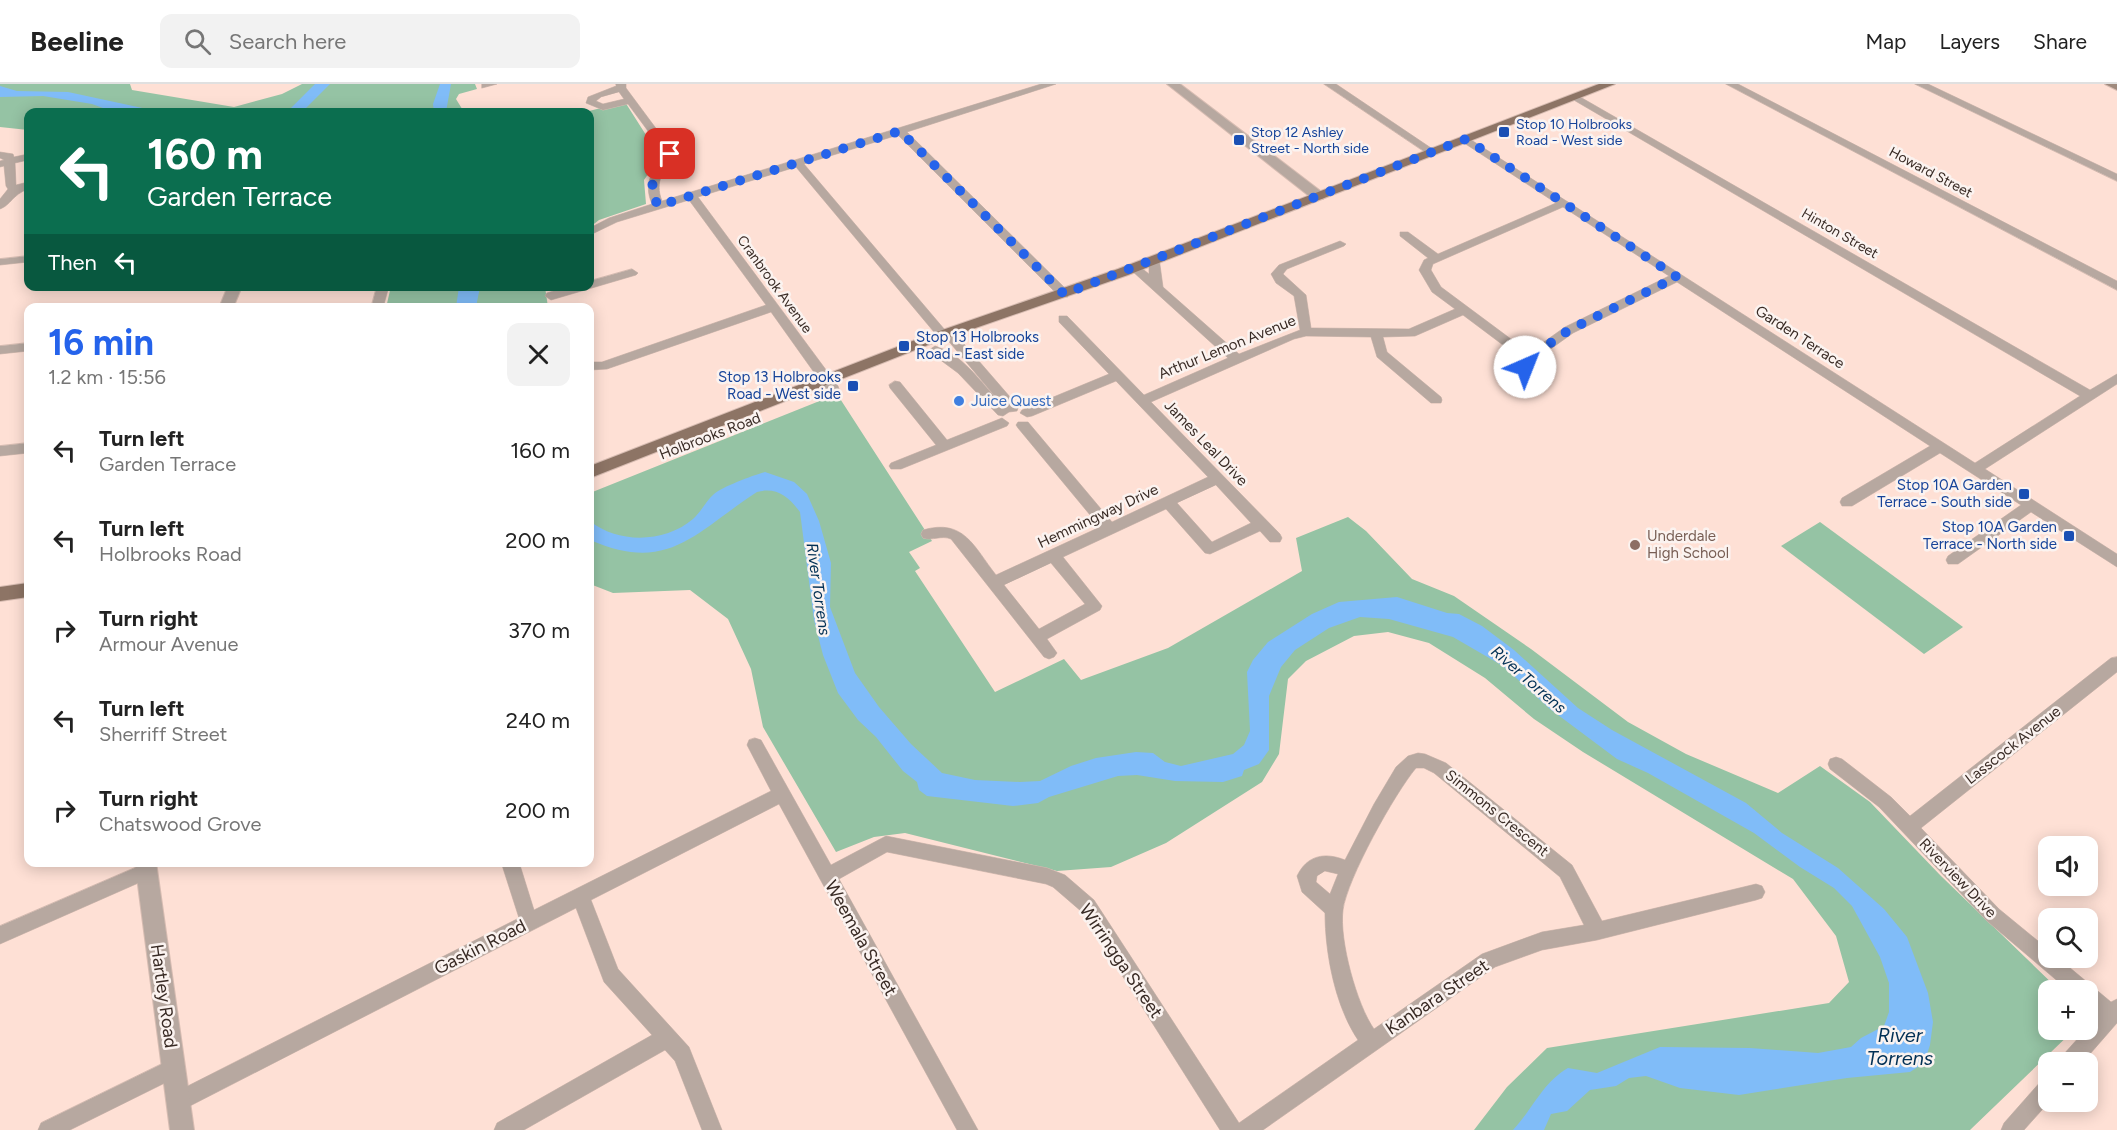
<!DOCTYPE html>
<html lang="en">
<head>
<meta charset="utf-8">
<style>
	body { margin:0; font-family:Figtree,sans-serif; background:#f2f2f2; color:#222; height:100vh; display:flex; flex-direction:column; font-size:22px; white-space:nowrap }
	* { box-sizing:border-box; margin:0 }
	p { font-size:20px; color:#767676 }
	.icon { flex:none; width:33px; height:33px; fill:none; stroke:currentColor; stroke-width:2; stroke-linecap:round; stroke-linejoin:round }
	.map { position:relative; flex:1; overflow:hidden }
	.side { position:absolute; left:24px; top:219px; width:570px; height:564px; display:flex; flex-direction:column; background:#fff; border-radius:12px; box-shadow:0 3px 15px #0003 }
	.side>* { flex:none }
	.banner { position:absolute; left:24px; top:24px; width:570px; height:183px; border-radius:12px; box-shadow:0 3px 15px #0003; background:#0b6e4f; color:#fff; overflow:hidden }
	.tools { position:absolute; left:2038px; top:752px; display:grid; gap:12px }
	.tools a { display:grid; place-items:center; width:60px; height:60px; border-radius:12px; background:#fff; box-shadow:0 3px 15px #0003; font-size:30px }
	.pin { position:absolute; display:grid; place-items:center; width:51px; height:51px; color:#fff; margin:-26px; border-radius:12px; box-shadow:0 3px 9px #0006 }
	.me { position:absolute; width:66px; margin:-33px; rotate:44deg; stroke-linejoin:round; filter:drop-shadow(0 0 4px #0008) }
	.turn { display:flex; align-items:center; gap:21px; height:126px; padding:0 24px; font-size:27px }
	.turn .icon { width:78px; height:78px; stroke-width:2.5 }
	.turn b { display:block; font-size:42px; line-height:51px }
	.then { display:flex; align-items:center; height:57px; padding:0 24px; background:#0003; gap:12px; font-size:22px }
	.round { display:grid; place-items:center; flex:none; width:63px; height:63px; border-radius:12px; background:#f2f2f2 }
	.headline { display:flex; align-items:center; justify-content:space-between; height:102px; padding:0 24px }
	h1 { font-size:36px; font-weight:700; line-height:45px; color:#2563eb }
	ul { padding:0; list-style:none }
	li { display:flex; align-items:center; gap:18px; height:90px; padding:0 24px }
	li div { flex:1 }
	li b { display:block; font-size:22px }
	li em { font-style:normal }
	header { display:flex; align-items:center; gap:36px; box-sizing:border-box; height:84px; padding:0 30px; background:#fff; border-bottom:2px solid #e0e0e0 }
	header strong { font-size:28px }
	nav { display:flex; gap:33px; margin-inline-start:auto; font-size:21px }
	.search { width:420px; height:54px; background:#f2f2f2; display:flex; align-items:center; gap:15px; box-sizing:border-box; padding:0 21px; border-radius:12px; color:#767676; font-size:22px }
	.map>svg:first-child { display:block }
	.green { fill:#95c3a4 }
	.water { fill:#80bcf8 }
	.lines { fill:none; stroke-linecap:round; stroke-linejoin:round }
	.river { fill:#80bcf8; fill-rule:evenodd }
	.minor-casing { stroke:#d7bcb2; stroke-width:1 }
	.tertiary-casing { stroke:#d7bcb2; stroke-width:2 }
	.secondary-casing { stroke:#d7bcb2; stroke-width:2 }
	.primary-casing { stroke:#d7bcb2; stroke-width:2 }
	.minor { fill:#b7a8a0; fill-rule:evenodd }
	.tertiary { fill:#b7a8a0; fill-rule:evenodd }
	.secondary { fill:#9f8a7d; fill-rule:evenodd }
	.primary { fill:#8d7465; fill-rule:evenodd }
	.route { stroke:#2563eb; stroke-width:10; stroke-dasharray:0 18 }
	.transit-dot { fill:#1a4fb4; stroke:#fbf3f0; stroke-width:2 }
	.shop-dot { fill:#3f7fe0; stroke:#fbf3f0; stroke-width:2 }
	.education-dot { fill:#8d6e63; stroke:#fbf3f0; stroke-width:2 }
	.labels { text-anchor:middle; stroke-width:5; stroke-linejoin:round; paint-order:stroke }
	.far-transit-label { font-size:14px; fill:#164399; stroke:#fbf3f0; text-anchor:start }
	.far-street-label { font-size:14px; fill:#392b25; stroke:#fbf3f0 }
	.transit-label { font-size:15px; fill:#164399; stroke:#fbf3f0; text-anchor:end }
	.street-label { font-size:15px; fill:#392b25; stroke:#fbf3f0 }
	.shop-label { font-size:15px; fill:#366cbe; stroke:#fbf3f0; text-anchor:start }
	.education-label { font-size:15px; fill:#785e54; stroke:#fbf3f0; text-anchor:start }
	.water-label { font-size:16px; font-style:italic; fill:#023055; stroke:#fbf3f0 }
	.near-street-label { font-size:18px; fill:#392b25; stroke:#fbf3f0 }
	.near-water-label { font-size:20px; font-style:italic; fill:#023055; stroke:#fbf3f0 }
</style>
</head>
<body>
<header>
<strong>Beeline</strong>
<div class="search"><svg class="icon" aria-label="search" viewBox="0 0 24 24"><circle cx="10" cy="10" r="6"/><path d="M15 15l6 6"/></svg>Search here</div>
<nav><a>Map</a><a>Layers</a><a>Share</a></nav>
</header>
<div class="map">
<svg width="2117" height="1046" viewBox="0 0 2117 1046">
	<rect width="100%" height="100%" fill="#fee0d5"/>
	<g class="green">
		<polygon points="0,0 130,0 132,6 234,23 282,10 302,0 475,0 477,5 459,10 456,15 464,28 28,28 28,46 0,43"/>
		<polygon points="625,18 660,73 644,96 646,120 599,136 590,143 590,28 585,28"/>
		<polygon points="391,202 545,203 548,223 386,224"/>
		<polygon points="837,310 932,457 909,468 920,484 915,487 995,608 1064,575 1081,596 1168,564 1302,487 1296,454 1348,433 1366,447 1412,495 1454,512 1531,565 1628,638 1686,670 1778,709 1820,682 1870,718 1941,792 2059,906 2049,906 2049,945 2075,945 1970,1046 1474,1046 1507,1003 1547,964 1829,919 1849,898 1836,852 1793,795 1583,668 1534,635 1485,594 1429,559 1388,548 1354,552 1306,577 1288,595 1279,670 1262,698 1166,759 1111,783 1057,787 905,749 874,753 836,768 763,643 751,585 728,535 690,506 613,509 590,500 590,409"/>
		<polygon points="1820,438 1963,543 1924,570 1781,462"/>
	</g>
	<g class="water">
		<polygon points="440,0 451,0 446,28 434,28 433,20"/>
		<polygon points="0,2 17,7 68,8 161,28 114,28 92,20 43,12 0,13"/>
		<polygon points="459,203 480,203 476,223 456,223"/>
		<path d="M765 388 794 398 807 410 819 437 831 479 830 523 855 589 879 623 911 660 942 689 975 696 1020 698 1040 697 1071 682 1096 674 1136 668 1153 669 1165 678 1181 682 1233 670 1244 661 1250 647 1247 588 1253 576 1268 558 1312 530 1339 518 1397 513 1447 529 1459 530 1482 542 1514 566 1578 624 1612 646 1746 719 1782 749 1838 784 1884 825 1907 853 1928 909 1933 938 1930 961 1924 979 1910 988 1847 994 1739 1011 1680 1004 1646 992 1629 994 1616 1002 1590 1006 1567 1027 1551 1030 1544 1046H1513C1533 1025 1542 999 1568 984L1597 989 1660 963 1750 964 1818 969 1851 963 1861 954 1884 942 1889 928V899L1880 873 1852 822 1834 804 1800 783 1754 749 1648 689 1617 675 1550 625 1503 582 1453 553 1389 535 1360 533 1329 544 1295 566 1281 583 1269 612V666L1259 680 1244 686 1242 692 1223 698 1175 697 1137 691 1118 692 1049 713 1038 719 1013 722 927 712 919 706 917 698 903 687 876 653 858 636 838 609 823 571 814 536 800 428C788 412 776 403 757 408 694 449 669 490 590 456V437C618 460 665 459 693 435 701 428 706 417 714 410 722 403 754 391 765 388Z"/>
	</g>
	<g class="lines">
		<polygon class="river" points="315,0 330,0 302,28 287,28"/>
		<g class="minor-casing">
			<g id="minor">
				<polygon points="482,0 497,0 482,4"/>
				<path d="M616 0H626V4L675 70C664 86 654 97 662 117L1041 0H1056L907 48 1068 207V213H1060L898 51 804 80 945 246H952L1017 321 1018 324 1017 327 1009 328 1003 332 998 331 958 289 931 269 929 266 935 262C962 270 980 297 998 316L946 254H939L796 83 698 113 838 302 839 305 838 308H828L771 228 607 285 590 286V278H602L766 221 689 116 617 138 590 151V144L609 134 652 120C643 99 652 87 665 70L628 20 603 26 586 19 588 13 616 2ZM619 8 624 15 603 20 596 17 601 13Z"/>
				<polygon points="1324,0 1336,0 1437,68 1428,70"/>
				<polygon points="1726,0 1738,0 2117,197 2117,206"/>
				<polygon points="1915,0 1928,0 2117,90 2117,97"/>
				<path d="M1575 10 2090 306 2117 290V300L1985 385 2117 470V483L2031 428 1958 480H1948L1946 476 1948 472 2021 421 1940 369 1852 422H1842L1840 418 1842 414 1930 362 1677 198 1573 249 1531 279 1529 286H1521L1518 278 1520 275 1565 243 1669 192 1563 123 1433 180 1431 186 1441 203 1523 264 1525 267 1523 270H1515L1463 231 1415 252 1383 253 1387 268 1441 313 1442 316 1441 319H1431L1377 273 1371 253 1306 252 1294 255 1151 318 1280 450 1282 454 1280 458H1270L1260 447 1210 470 1205 469 1166 425 1063 473 1102 522 1100 526 1047 555 1057 569 1054 573 1049 575 1044 573 951 455C941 451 933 457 923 454L921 450 923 446C964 434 974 463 996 491L1100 443 1018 344 1016 341 1018 338H1028L1112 438 1208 393 1116 297 1032 332 1027 333 1020 329 1022 326 1109 290 1059 238V232H1067L1144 311 1228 274 1131 186V182H1139L1149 190V176L1155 173 1159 174 1163 203 1239 270 1300 246 1294 212 1276 199 1271 190 1279 181 1340 157 1346 160 1344 162 1287 185 1283 190 1306 211 1311 244 1409 245 1455 225 1432 208 1419 186 1424 176 1428 174 1400 152V148H1408L1438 170 1556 119 1461 57V53L1465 52 1975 379 2080 312 1572 15V11ZM1216 401 1251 439 1212 458 1177 419ZM1051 479 1085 520 1039 545 1004 501Z"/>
				<path d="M0 68 13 70 14 73 28 70V76L15 79 16 101 28 98V105C12 111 11 121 0 125V115L8 105 6 102 4 82 0 83V77L4 76 0 74Z"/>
				<polygon points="28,172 28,178 0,181 0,175"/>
				<polygon points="632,185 638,189 636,191 551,216 545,212 547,209 570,202 590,202 590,197"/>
				<polygon points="377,202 389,202 383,224 371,224"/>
				<polygon points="28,259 28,267 0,270 0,262"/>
				<polygon points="895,297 900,298 947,356 1002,334 1009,339 1007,342 901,385 891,385 889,382 891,379 936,361 890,304 889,301"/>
				<polygon points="28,359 28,369 0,372 0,362"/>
				<polygon points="2117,573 2117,588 1921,744 1999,825 2049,866 2049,873 2057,873 2111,918 2117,915 2117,939 2083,978 2060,978 2063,971 2098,932 2088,924 2088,906 2068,906 1987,837 1879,723 1830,685 1828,680 1830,675 1836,673 1842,675 1891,713 1910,732 2111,574"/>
				<path d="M755 654 761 656 831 781 886 752 1047 784 1065 791 1094 816 1239 1039 1358 956C1335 922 1325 869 1325 829L1302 808 1297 792C1307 771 1325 768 1345 776L1374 720 1396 683 1408 672 1418 669 1425 670 1446 679 1572 781 1602 837 1756 800 1762 802 1765 808 1762 814 1756 816 1597 856 1542 866 1495 883 1263 1046H1220L1082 828 1053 803 1046 800 887 768 839 795 978 1046H957L779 720 591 816 618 885 689 963 722 1046H702L675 977 665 966 524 1046H494L497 1039 652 951 604 898 576 824 186 1024 179 1027 172 1024 169 1017 172 1010 519 834 501 778H519L534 826 771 707 747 661 749 656ZM1416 684H1424L1434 689 1560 793 1584 841 1542 848 1482 870 1374 945C1357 921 1339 856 1343 826 1347 795 1395 709 1416 684ZM1325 787 1338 790 1330 810 1316 798 1317 792Z"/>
				<polygon points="146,779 152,781 155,787 152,793 0,860 0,842"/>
				<polygon points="174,974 181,977 184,984 181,991 70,1046 38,1046 41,1039"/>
				<polygon points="2049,993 2050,1017 2024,1046 2001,1046 2004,1039 2042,996"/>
			</g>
		</g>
		<g class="tertiary-casing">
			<g id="tertiary">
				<polygon points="1167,0 1180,0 1323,109 1324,112 1323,115 1313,115"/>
				<polygon points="228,202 242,202 233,224 219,224"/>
				<polygon points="135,778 156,778 194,1046 170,1046"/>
			</g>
		</g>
		<g class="secondary-casing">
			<polygon id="secondary" points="2105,0 2117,0 2117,6"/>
		</g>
		<g class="primary-casing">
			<g id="primary">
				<polygon points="1599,0 1615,0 1128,191 938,257 590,394 590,382 928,251 1118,185"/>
				<polygon points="28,499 28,513 0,517 0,503"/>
			</g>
		</g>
		<use href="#minor" class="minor"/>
		<use href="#tertiary" class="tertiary"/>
		<use href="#secondary" class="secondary"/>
		<use href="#primary" class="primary"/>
	</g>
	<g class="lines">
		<path class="route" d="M670 70C655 90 646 97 658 122L900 47 1064 210 1466 55 1677 193 1569 246 1524 278 1525 283"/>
	</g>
	<g class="transit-dot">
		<rect x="1498" y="42" width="12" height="12" rx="3"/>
		<rect x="1233" y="50" width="12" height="12" rx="3"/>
		<rect x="898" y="256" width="12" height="12" rx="3"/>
		<rect x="847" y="296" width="12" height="12" rx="3"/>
		<rect x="2018" y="404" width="12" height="12" rx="3"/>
		<rect x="2063" y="446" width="12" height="12" rx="3"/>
	</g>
	<circle class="shop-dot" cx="959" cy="317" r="6"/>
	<circle class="education-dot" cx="1635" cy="461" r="6"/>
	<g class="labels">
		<g class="far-transit-label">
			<text x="1516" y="45">Stop 10 Holbrooks<tspan x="1516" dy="16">Road - West side</tspan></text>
			<text x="1251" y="53">Stop 12 Ashley<tspan x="1251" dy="16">Street - North side</tspan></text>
		</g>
		<g class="far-street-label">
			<text transform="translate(1931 88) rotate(28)" y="5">Howard Street</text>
			<text transform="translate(1840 149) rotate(30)" y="5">Hinton Street</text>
			<text transform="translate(775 200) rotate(54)" y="5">Cranbrook Avenue</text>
		</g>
		<g class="transit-label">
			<text x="916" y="258" text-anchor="start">Stop 13 Holbrooks<tspan x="916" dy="17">Road - East side</tspan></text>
			<text x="841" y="298">Stop 13 Holbrooks<tspan x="841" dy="17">Road - West side</tspan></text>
			<text x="2012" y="406">Stop 10A Garden<tspan x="2012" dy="17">Terrace - South side</tspan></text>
			<text x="2057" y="448">Stop 10A Garden<tspan x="2057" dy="17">Terrace - North side</tspan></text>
		</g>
		<g class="street-label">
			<text transform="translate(1800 253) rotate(33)" y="5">Garden Terrace</text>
			<text transform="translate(1227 263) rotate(-22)" y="5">Arthur Lemon Avenue</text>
			<text transform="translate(710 352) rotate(-21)" y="5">Holbrooks Road</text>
			<text transform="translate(1206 359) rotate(46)" y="5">James Leal Drive</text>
			<text transform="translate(1098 432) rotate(-25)" y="5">Hemmingway Drive</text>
			<text transform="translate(2013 661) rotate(-38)" y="5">Lasscock Avenue</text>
			<text transform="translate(1497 729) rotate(39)" y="5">Simmons Crescent</text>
			<text transform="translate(1958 794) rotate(46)" y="5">Riverview Drive</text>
		</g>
		<g class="shop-label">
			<text x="971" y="322">Juice Quest</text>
		</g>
		<g class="education-label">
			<text x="1647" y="457">Underdale<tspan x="1647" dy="17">High School</tspan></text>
		</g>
		<g class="water-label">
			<text transform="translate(819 505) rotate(82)" y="6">River Torrens</text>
			<text transform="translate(1529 595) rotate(41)" y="6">River Torrens</text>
		</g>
		<g class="near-street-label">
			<text transform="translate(861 854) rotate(61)" y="6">Weemala Street</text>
			<text transform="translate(480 863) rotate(-27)" y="6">Gaskin Road</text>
			<text transform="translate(1121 877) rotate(56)" y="6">Wirringga Street</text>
			<text transform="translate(164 912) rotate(82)" y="6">Hartley Road</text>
			<text transform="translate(1437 913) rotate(-34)" y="6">Kanbara Street</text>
		</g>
		<g class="near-water-label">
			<text x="1900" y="958">River<tspan x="1900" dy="23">Torrens</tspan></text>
		</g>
	</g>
</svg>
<div class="tools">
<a><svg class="icon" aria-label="sound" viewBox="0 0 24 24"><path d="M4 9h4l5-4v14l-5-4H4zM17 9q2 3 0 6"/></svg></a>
<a><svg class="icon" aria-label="search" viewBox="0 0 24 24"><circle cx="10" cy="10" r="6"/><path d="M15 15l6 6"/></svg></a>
<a>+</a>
<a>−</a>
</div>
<div class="pin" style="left:670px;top:70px;background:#d93025"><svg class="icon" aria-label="arrive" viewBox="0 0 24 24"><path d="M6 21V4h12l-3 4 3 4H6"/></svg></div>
<svg class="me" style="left:1525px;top:283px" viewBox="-20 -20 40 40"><circle r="19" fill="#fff"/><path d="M0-13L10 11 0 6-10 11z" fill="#2563eb"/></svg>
<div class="banner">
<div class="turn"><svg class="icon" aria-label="left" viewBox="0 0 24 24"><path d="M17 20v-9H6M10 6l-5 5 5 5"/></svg><div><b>160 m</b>Garden Terrace</div></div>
<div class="then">Then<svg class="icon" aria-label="left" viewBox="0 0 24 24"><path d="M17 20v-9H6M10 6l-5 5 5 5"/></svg></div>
</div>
<section class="side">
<div class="headline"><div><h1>16 min</h1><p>1.2 km · 15:56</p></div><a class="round"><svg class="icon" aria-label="close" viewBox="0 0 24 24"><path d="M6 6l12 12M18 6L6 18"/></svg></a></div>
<ul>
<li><svg class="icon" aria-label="left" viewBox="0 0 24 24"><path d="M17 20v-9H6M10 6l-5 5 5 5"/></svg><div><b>Turn left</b><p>Garden Terrace</p></div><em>160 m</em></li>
<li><svg class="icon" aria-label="left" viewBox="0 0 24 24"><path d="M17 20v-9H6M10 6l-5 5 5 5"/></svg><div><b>Turn left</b><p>Holbrooks Road</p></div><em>200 m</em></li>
<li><svg class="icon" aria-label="right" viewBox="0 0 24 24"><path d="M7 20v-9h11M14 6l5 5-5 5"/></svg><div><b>Turn right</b><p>Armour Avenue</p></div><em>370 m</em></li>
<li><svg class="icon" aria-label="left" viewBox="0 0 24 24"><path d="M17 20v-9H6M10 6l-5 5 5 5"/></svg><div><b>Turn left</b><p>Sherriff Street</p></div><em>240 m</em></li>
<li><svg class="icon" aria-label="right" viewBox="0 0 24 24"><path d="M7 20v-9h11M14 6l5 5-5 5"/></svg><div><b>Turn right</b><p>Chatswood Grove</p></div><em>200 m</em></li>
</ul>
</section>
</div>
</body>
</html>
